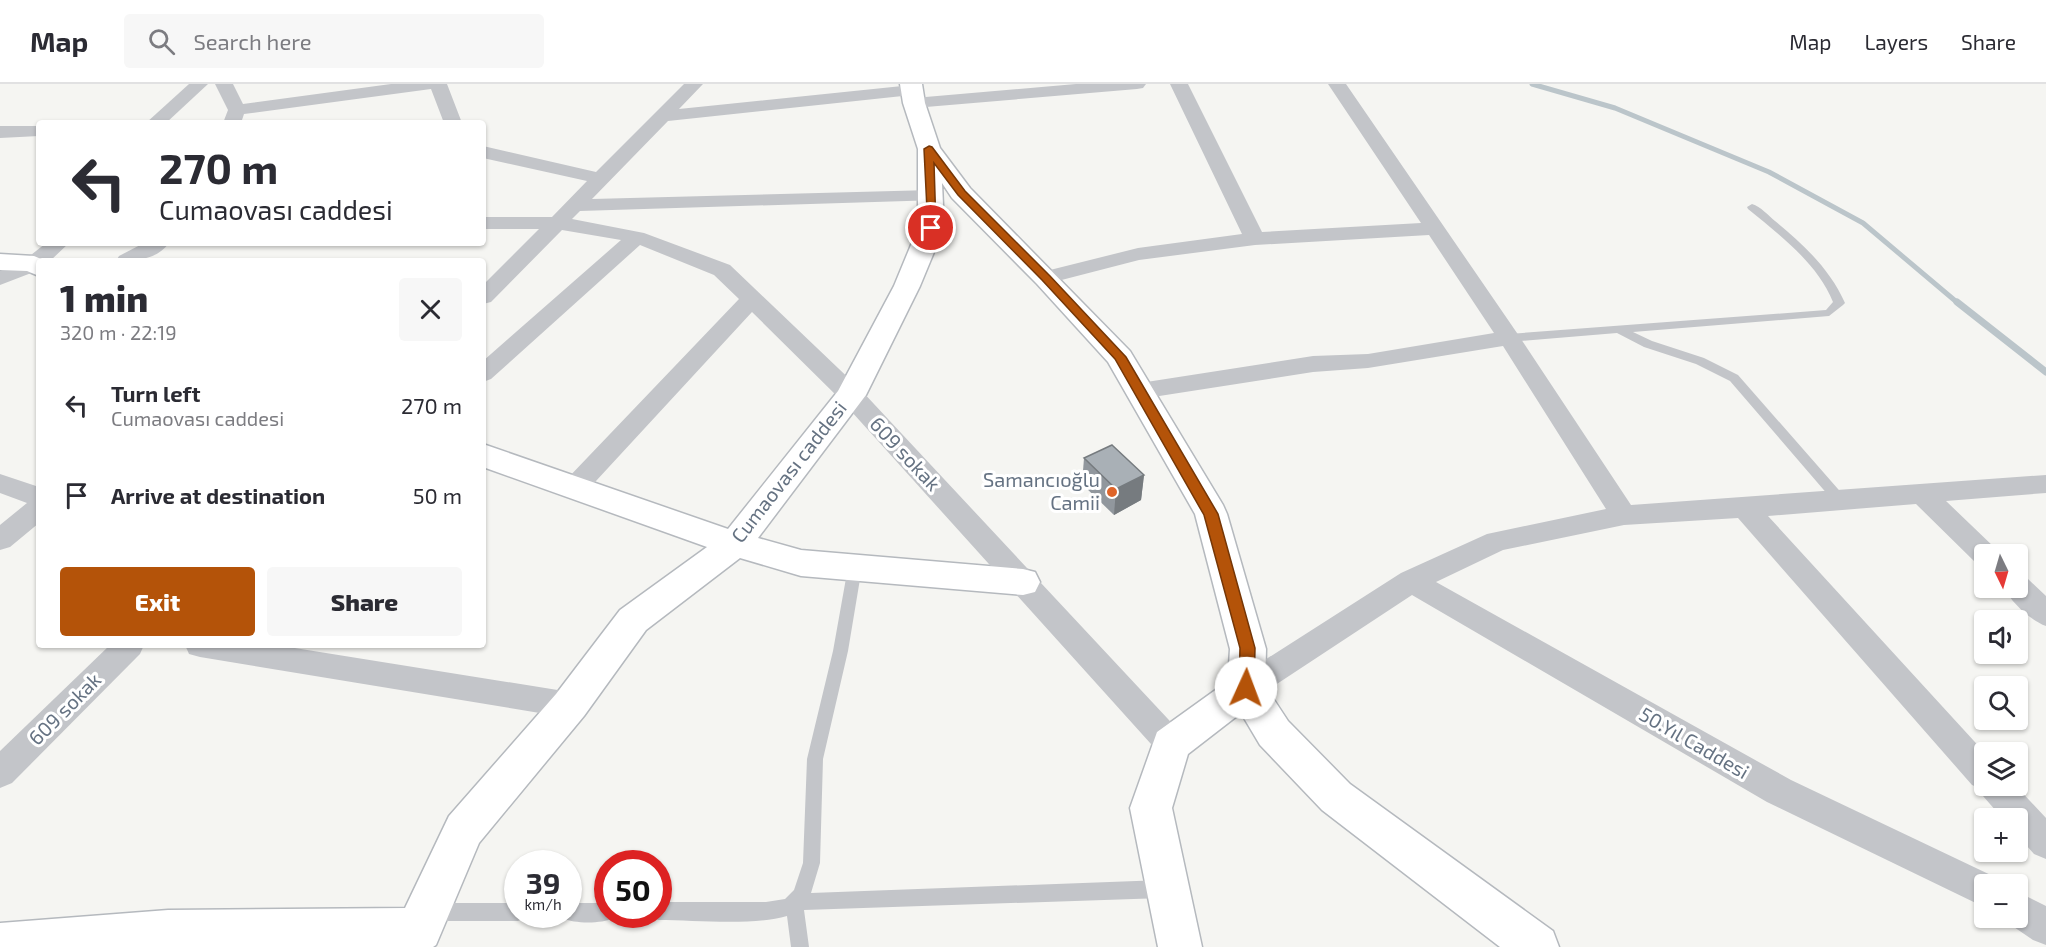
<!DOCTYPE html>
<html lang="en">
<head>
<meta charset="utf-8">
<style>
	body { margin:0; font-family:"Exo 2",sans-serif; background:#f7f7f7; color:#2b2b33; height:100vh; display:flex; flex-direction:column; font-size:22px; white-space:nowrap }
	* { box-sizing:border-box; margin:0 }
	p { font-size:20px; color:#7c7c81 }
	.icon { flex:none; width:33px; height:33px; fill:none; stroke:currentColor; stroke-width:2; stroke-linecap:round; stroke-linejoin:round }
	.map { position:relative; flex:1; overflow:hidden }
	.panel { position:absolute; left:36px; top:174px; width:450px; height:390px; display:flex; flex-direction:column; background:#fff; border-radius:6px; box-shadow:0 2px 4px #0004 }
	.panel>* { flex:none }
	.hud { position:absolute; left:36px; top:36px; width:450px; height:126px; border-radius:6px; box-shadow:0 2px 4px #0004; background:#fff; color:#2b2b33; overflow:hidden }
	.needle { width:39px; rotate:175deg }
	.tools { position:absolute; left:1974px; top:460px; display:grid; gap:12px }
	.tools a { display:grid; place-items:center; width:54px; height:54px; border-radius:6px; background:#fff; box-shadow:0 2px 4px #0004; font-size:30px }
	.speed { position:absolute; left:504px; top:766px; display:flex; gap:12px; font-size:30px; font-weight:700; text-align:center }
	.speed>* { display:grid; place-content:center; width:78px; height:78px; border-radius:50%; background:#fff; box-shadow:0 2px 4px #0004; line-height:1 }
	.speed small { font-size:15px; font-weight:400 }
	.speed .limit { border:9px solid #d22; background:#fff; color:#111 }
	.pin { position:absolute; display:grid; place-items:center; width:51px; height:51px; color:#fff; margin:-26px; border:3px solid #fff; border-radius:50%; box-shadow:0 2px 6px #0007 }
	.me { position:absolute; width:66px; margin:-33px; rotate:2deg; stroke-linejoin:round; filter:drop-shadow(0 0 4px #0008) }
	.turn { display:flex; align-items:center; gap:21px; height:126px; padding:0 24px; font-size:27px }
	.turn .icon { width:78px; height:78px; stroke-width:2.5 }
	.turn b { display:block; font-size:42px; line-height:51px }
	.round { display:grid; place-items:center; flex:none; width:63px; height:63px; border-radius:6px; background:#f7f7f7 }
	.head { display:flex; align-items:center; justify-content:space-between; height:102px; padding:0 24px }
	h1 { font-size:36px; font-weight:800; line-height:45px }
	.action { display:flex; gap:12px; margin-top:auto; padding:12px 24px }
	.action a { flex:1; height:69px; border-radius:6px; background:#b45309; color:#fff; font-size:24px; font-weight:800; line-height:69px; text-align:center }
	.action a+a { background:#f7f7f7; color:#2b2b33 }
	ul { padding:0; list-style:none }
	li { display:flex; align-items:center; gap:18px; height:90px; padding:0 24px }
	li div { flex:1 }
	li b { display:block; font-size:22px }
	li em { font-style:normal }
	header { display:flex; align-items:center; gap:36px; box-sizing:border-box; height:84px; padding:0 30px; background:#fff; border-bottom:2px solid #e1e1e2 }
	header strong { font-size:28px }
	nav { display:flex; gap:33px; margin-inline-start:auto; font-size:21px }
	.search { width:420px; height:54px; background:#f7f7f7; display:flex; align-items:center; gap:15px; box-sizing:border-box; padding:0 21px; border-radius:6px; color:#7c7c81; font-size:22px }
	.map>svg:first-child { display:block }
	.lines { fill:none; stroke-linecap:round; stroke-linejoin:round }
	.stream-far1 { stroke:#bbc5ca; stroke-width:5 }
	.stream { stroke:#bbc5ca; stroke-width:7 }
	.secondary-casing { stroke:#b5b9be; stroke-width:3 }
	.lane { fill:#c3c5c9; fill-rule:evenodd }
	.street { fill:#c3c5c9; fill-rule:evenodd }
	.secondary { fill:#fff; fill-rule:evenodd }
	.wall { fill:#91979d }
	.shaded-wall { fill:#767b7f }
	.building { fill:#a9b0b6; stroke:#767b7f; stroke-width:1.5 }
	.route { fill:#b45309; stroke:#753606; stroke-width:1.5 }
	.poi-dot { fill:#de6429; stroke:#fff; stroke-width:2 }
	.labels { text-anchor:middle; stroke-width:6; stroke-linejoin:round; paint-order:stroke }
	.street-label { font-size:20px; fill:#657282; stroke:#fff }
	.poi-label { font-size:20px; fill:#657282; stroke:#fff; text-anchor:end }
</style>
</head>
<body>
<header>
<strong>Map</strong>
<div class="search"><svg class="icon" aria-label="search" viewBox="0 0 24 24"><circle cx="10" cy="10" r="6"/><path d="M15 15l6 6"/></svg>Search here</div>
<nav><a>Map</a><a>Layers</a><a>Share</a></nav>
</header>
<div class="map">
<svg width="2046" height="863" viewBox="0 0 2046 863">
	<rect width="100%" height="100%" fill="#f5f5f2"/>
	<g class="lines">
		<polyline class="stream-far1" points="1532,0 1615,24 1769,88 1863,139 1959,220"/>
		<polyline class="stream" points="1957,218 2046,288"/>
		<g class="secondary-casing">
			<g id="secondary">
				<polygon points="900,0 922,0 925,19 940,64 970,104 1130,267 1223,421 1227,430 1266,565 1265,602 1288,637 1350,700 1553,847 1559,863 1500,863 1322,726 1260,661 1241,629 1188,670 1172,724 1202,863 1158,863 1130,724 1157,648 1228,597 1230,565 1195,430 1108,278 1037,200 952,114 942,99 944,144 920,202 866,311 758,454 801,466 1023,485 1035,488 1040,498 1035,508 1023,511 801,492 740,474 646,546 584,632 479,759 436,861 433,863 0,863 0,839 168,826 405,824 449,732 556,610 620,526 707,463 483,383 483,360 728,445 838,307 894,202 918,144 918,65 903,19"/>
				<polygon points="0,170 34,172 46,177 39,177 39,192 27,187 0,186"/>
			</g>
		</g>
		<g class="lane">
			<path d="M1752 120C1761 123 1768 131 1775 137 1803 160 1830 185 1845 219L1843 221 1829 232 1633 248 1652 257 1704 274 1738 291 1845 413 1847 416 1845 419H1835L1730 297 1696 280 1644 263 1617 249 1509 258 1503 254 1509 250 1826 226 1833 218C1817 179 1781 152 1748 125L1747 123Z"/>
			<path d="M855 478 860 479 862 483 848 567 823 675 820 779 811 809 1163 796 1169 799 1172 805 1169 811 1163 814 804 826 809 863H791L787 832C752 842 696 836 658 836L652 833 651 831H658V818H766L785 815 794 806 803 779 807 675 833 567 848 483 850 479Z"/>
			<polygon points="433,819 518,819 518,831 526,831 524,834 518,837 433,837 427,834 424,828 427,822"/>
			<path d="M568 819H608V831H616L614 834C601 840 575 840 562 834L560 831H568Z"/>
		</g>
		<g class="street">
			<polygon points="189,0 208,0 166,39 146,39"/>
			<polygon points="215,0 233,0 243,20 391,0 447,0 462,39 444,39 431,5 244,30 241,39 223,39 228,26"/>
			<polygon points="684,0 703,0 679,25 912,1 918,2 921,6 918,10 912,11 668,37 592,115 932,106 939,108 942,112 939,116 580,127 572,135 644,149 730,181 860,305 1182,650 1187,660 1182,670 1171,674 1160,670 842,317 752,228 584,410 575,412 566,410 562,403 566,396 739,215 714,191 640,161 491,295 483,298 483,277 621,156 562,146 491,218 483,220 483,201 539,145 483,145 483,133 552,133 587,97 483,74 483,62 596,88"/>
			<polygon points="1076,0 1146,0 1143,4 1137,5 914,24 908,23 905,19 908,15 914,14"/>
			<polygon points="1170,0 1188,0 1262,148 1421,139 1328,0 1346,0 1517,249 1631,421 2046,391 2046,409 1946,417 1995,464 1999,471 1984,471 1984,481 1975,478 1916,420 1768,432 1985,669 1984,702 2016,702 2046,734 2046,775 2034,770 2018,752 2018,735 2003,735 1983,712 1979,704 1972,701 1738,434 1624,441 1503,466 1436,498 1791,696 1997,794 2000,801 1984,801 1984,823 1767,718 1412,511 1257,613 1246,617 1235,613 1231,604 1235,595 1401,489 1487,450 1606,425 1503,262 1368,284 1313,288 1140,315 1131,313 1128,307 1131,301 1140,299 1313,272 1368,270 1494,249 1429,151 1255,161 1139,176 1046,200 1038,199 1035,194 1038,189 1138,164 1242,150"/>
			<polygon points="0,42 39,42 39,52 0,54"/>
			<polygon points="46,159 69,159 50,177 39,177 39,186 0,201 0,187 26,175"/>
			<path d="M144 159H169C157 176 135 177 116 177L119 172Z"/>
			<polygon points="0,390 39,403 39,439 10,463 0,466 0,441 27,419 0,409"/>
			<path d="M2018 492 2028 495 2046 512V542C2030 536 2012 519 2004 504H2018Z"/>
			<polygon points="110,561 144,561 140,570 12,699 0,704 0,667"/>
			<polygon points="185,561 276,561 570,608 581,612 586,621 581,630 570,634 200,573 189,570"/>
			<polygon points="2018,808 2046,822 2046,861 2033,856 2005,837 2004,834 2018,834"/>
		</g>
		<use href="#secondary" class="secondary"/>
	</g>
	<polygon class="wall" points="1084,374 1144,391 1141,416 1114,431 1082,400"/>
	<polygon class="shaded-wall" points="1144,391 1141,416 1114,431 1116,405"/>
	<polygon class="building" points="1112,361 1144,391 1116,405 1084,374"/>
	<polygon class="route" points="929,62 932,63 965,107 1050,192 1126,273 1218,430 1255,564 1254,604 1252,608 1246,610 1241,608 1239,604 1240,564 1204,431 1115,275 1042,196 958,111 934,79 936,144 928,146 924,65"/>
	<circle class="poi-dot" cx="1112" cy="408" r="6"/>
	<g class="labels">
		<g class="street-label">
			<text transform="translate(905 370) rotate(47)" y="7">609 sokak</text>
			<text transform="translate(789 388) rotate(-52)" y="7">Cumaovası caddesi</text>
			<text transform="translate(65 625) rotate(-45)" y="7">609 sokak</text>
			<text transform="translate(1694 659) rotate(30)" y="7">50.Yıl Caddesi</text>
		</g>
		<g class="poi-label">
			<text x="1100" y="403">Samancıoğlu<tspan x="1100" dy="23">Camii</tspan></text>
		</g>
	</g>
</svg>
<div class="tools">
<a><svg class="needle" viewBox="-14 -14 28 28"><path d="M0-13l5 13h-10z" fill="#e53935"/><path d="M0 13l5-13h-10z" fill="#7c7c81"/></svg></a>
<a><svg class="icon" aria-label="sound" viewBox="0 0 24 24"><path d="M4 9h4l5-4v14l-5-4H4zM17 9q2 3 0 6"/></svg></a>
<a><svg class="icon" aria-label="search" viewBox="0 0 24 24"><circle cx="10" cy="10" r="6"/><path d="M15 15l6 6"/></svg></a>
<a><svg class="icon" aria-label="layers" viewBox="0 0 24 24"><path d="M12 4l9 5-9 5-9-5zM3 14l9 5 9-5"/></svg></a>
<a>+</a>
<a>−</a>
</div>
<div class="speed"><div>39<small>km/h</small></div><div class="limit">50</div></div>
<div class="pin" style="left:931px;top:144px;background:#d93025"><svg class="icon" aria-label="arrive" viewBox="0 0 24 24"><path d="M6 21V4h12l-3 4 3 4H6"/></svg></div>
<svg class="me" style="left:1246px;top:604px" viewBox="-20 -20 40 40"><circle r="19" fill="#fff"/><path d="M0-13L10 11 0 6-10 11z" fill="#b45309"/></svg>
<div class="hud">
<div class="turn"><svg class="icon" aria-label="left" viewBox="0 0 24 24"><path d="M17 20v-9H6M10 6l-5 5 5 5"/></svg><div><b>270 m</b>Cumaovası caddesi</div></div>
</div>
<section class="panel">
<div class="head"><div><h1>1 min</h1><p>320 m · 22:19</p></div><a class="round"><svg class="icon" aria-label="close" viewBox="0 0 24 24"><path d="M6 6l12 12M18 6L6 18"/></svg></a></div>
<ul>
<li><svg class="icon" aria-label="left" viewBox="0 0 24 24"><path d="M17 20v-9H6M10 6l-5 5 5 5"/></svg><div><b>Turn left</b><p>Cumaovası caddesi</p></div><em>270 m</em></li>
<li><svg class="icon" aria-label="arrive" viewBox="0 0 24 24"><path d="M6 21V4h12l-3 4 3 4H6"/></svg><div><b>Arrive at destination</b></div><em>50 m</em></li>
</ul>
<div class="action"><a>Exit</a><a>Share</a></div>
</section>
</div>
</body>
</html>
